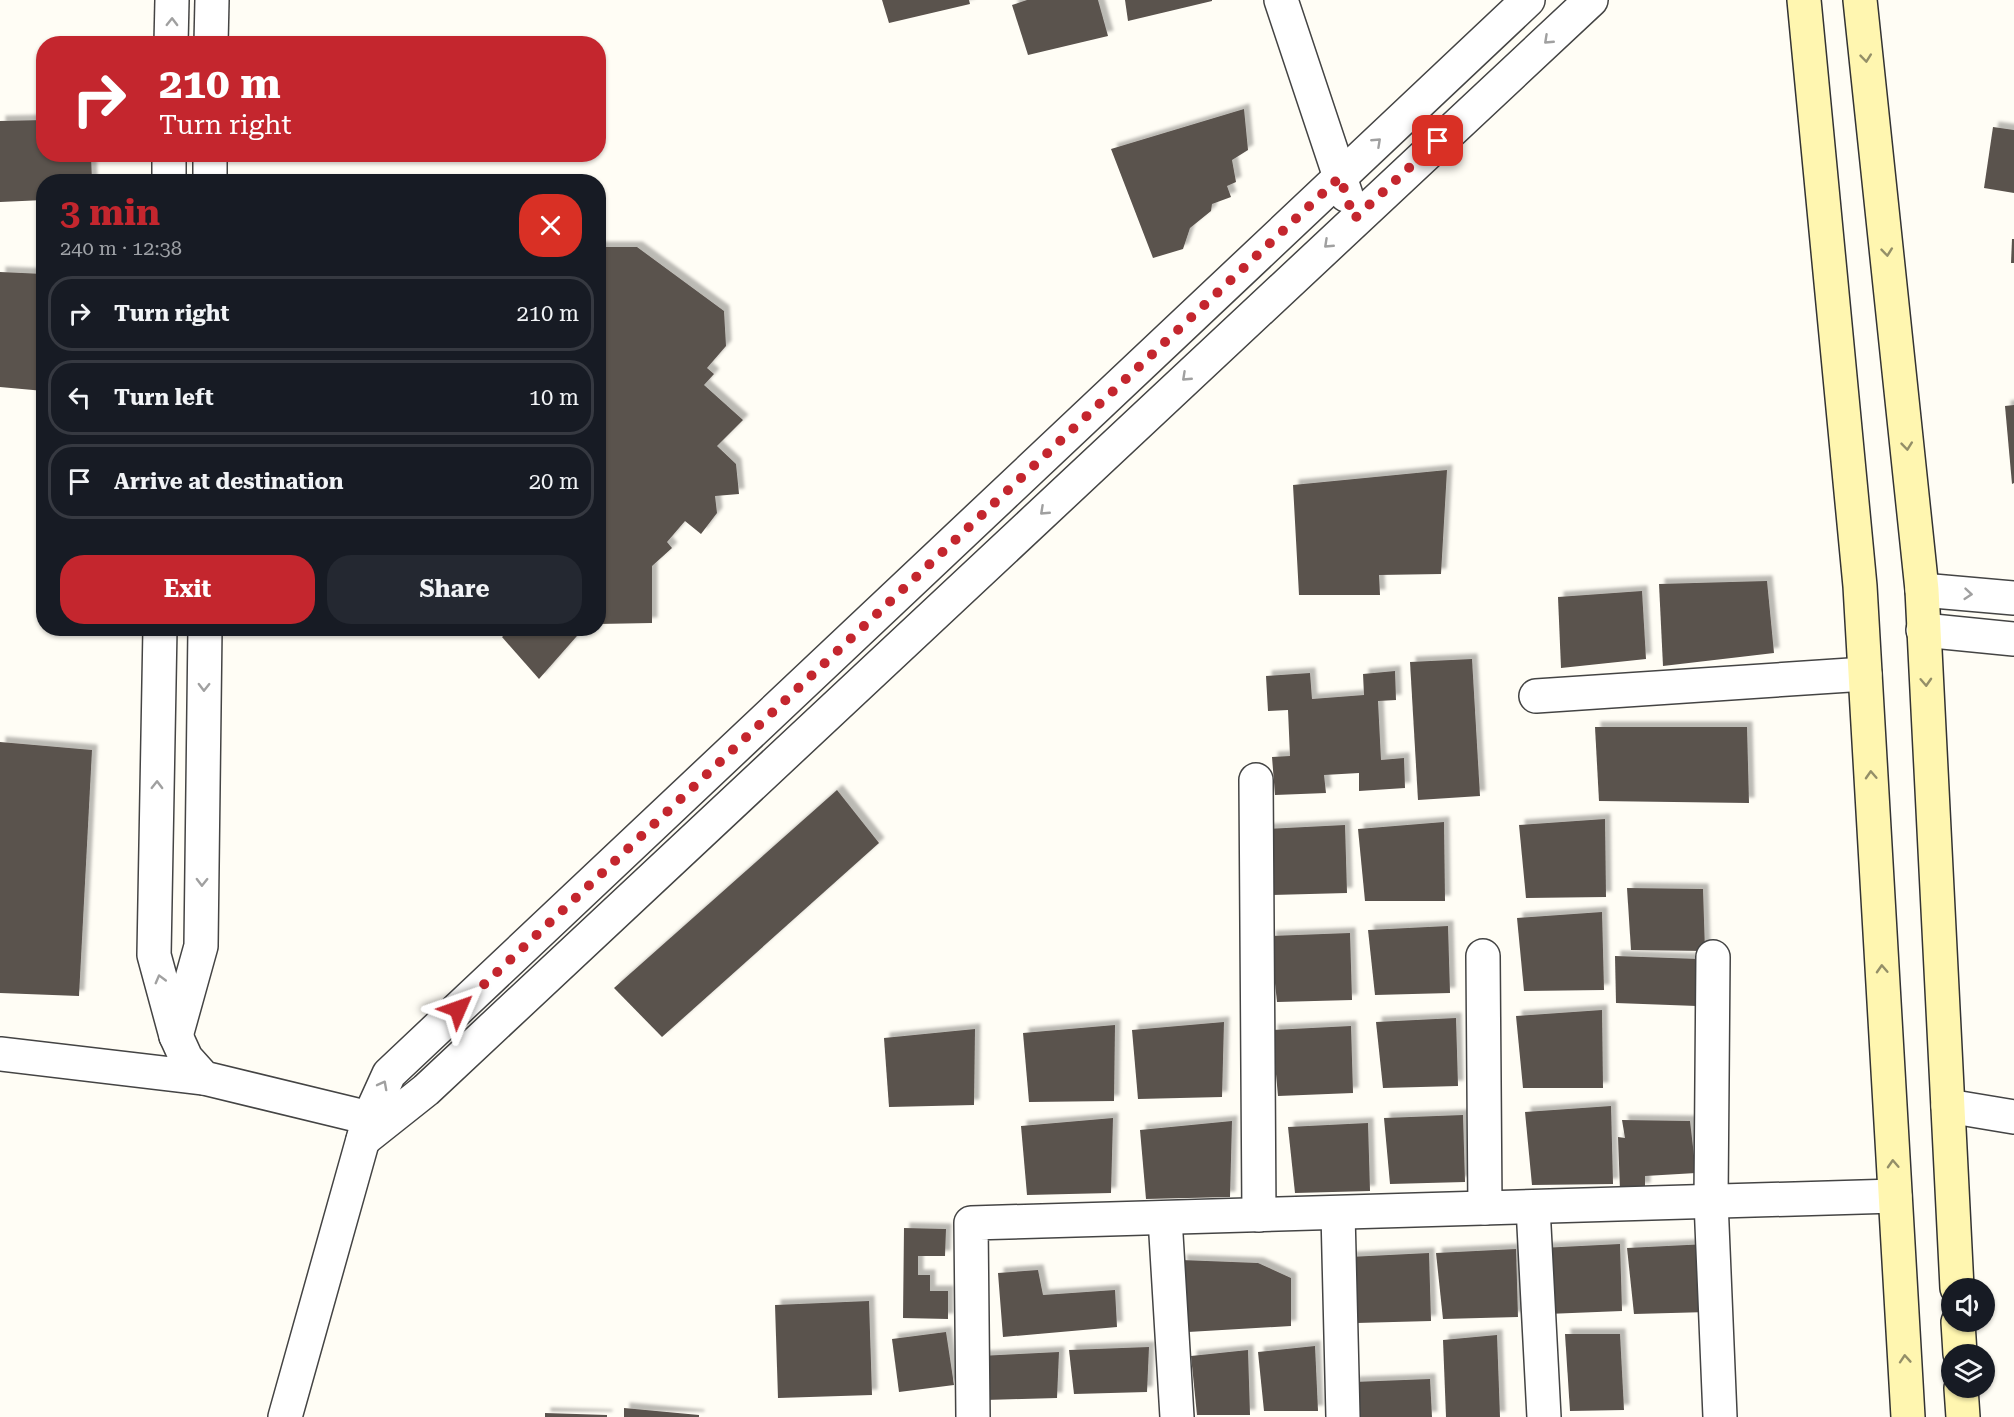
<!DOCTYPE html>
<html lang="en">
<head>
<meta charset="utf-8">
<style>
	body { margin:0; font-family:"Roboto Serif",serif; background:#242831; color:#f1f3f6; height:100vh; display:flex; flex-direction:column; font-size:22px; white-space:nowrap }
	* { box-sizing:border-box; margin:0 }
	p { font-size:20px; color:#9ea1a6 }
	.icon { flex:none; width:33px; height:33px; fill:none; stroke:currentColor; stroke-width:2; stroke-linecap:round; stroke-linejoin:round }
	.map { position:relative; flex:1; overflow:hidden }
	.drawer { position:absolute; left:36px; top:174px; width:570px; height:462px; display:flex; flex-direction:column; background:#171b24; border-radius:24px; box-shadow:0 2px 4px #0004 }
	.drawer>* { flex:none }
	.top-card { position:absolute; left:36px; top:36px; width:570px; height:126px; border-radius:24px; box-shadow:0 2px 4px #0004; background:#c4262e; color:#fff; overflow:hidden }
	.fabs { position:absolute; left:1941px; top:1278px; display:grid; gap:12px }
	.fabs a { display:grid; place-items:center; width:54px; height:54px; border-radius:50%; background:#171b24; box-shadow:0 2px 4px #0004; font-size:30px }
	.pin { position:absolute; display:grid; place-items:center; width:51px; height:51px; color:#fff; margin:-26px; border-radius:12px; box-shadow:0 3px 9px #0006 }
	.me { position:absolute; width:66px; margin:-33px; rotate:47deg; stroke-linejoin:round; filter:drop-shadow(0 0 4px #0008) }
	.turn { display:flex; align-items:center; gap:21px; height:126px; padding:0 24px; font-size:27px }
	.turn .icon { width:78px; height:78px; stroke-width:2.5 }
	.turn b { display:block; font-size:42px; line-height:51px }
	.round { display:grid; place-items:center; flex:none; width:63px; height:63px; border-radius:24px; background:#242831 }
	.summary { display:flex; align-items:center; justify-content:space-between; height:102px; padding:0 24px }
	h1 { font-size:36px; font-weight:700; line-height:45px; color:#c4262e }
	.primary-button { display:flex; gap:12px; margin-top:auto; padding:12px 24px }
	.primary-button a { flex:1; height:69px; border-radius:24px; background:#c4262e; color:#fff; font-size:24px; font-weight:700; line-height:69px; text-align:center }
	.primary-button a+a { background:#242831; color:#f1f3f6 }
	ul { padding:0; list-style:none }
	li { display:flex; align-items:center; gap:18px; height:75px; margin:0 12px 9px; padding:0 12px; border:3px solid #363941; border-radius:24px }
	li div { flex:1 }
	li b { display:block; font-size:22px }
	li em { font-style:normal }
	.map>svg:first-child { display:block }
	.building { fill:#5a524d; filter:url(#shadow) }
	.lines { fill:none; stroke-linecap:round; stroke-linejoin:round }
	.minor-casing { stroke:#444; stroke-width:36 }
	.tertiary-casing { stroke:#444; stroke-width:36 }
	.secondary-casing { stroke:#333; stroke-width:36 }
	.minor { stroke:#fff; stroke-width:33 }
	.tertiary { stroke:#fff; stroke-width:33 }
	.secondary { stroke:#fff6b0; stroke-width:33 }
	.oneway { stroke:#a0a0a0 }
	.oneway2 { stroke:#948f68 }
	.route { stroke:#c4262e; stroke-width:10; stroke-dasharray:0 18 }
</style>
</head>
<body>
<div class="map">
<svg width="2014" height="1417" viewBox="0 0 2014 1417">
	<defs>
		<filter id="shadow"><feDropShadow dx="5.5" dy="-5.5" stdDeviation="1.5" flood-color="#0004"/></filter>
	</defs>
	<rect width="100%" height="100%" fill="#fffdf5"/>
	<g class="building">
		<polygon points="882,0 969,0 970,4 889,23"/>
		<polygon points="1027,0 1098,0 1108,36 1028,55 1012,5"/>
		<polygon points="1125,0 1212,0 1212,1 1128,21"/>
		<polygon points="1244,109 1248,150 1232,160 1236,182 1227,186 1231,197 1212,204 1211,211 1190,228 1183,249 1153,258 1111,149"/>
		<polygon points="44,120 44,154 91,154 92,182 44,182 44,200 0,202 0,121"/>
		<polygon points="1993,127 2014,130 2014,193 1984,188"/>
		<polygon points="2012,239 2014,239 2014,263 2011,263"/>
		<polygon points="598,247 637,247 724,311 726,346 707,368 714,374 704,385 743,420 717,446 736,464 739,494 715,496 717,513 701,534 685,521 667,542 672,548 652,566 652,623 598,624"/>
		<polygon points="0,272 44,274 44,391 0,387"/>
		<polygon points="2014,405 2014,483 2012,484 2005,406"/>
		<polygon points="1447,470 1441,574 1379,575 1380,595 1299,595 1293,485"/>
		<polygon points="1767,581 1774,653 1663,666 1659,584"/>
		<polygon points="1642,591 1646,659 1561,668 1558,597"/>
		<polygon points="512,628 584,628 539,679 502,637"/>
		<polygon points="1472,659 1480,796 1418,800 1410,662"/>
		<polygon points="1395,671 1396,700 1378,701 1381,760 1404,758 1405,788 1359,791 1359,773 1324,775 1326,793 1275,795 1272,757 1290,756 1288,710 1268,711 1266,676 1310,673 1312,699 1364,695 1363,674"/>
		<polygon points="1595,727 1747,727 1749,803 1599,801"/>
		<polygon points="0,742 92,750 79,996 0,993"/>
		<polygon points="837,790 879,843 662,1037 614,988"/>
		<polygon points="1605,819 1606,897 1526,898 1519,825"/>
		<polygon points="1444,822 1445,901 1365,901 1358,829"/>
		<polygon points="1345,825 1347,893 1272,895 1266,829"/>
		<polygon points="1627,888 1703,889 1705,951 1631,950"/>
		<polygon points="1602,912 1604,990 1524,991 1517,918"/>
		<polygon points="1448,926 1450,993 1375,995 1368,930"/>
		<polygon points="1350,933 1352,1000 1277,1002 1270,936"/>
		<polygon points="1615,956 1699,959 1697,1006 1616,1003"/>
		<polygon points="1602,1010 1603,1088 1523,1088 1516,1016"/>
		<polygon points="1456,1018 1458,1086 1383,1088 1376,1022"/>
		<polygon points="1224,1022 1222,1097 1138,1099 1132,1030"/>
		<polygon points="1115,1025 1114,1101 1029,1102 1023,1033"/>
		<polygon points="1351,1026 1353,1093 1278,1096 1272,1030"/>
		<polygon points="975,1029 974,1105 889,1107 884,1038"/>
		<polygon points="1611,1106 1613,1184 1532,1185 1525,1112"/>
		<polygon points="1463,1115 1465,1182 1390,1184 1384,1118"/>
		<polygon points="1113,1118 1111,1193 1027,1195 1021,1126"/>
		<polygon points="1622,1120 1690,1121 1696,1173 1645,1176 1645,1188 1620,1190 1618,1137 1625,1138"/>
		<polygon points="1232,1121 1230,1197 1146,1199 1140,1130"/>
		<polygon points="1368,1123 1370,1191 1295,1193 1288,1127"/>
		<polygon points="904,1228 946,1229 945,1256 918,1256 918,1275 930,1275 930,1291 948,1291 948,1319 903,1318"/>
		<polygon points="1620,1244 1622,1311 1547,1314 1541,1248"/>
		<polygon points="1707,1244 1708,1312 1634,1314 1627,1248"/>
		<polygon points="1516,1249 1518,1317 1443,1319 1436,1253"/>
		<polygon points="1429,1253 1431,1321 1356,1323 1349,1257"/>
		<polygon points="1181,1260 1258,1263 1291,1278 1291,1326 1188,1332"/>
		<polygon points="1038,1270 1043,1295 1115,1290 1117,1327 1003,1337 998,1273"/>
		<polygon points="869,1301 872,1395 778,1398 775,1305"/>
		<polygon points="946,1332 954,1385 899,1392 892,1339"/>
		<polygon points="1565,1334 1620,1334 1624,1410 1570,1411"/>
		<polygon points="1497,1335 1500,1417 1446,1417 1443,1340"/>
		<polygon points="1315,1346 1318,1411 1264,1411 1258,1352"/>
		<polygon points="1149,1347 1147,1392 1074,1394 1069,1350"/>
		<polygon points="1248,1350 1250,1415 1197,1415 1191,1356"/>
		<polygon points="1059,1352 1057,1398 985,1400 980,1356"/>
		<polygon points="1430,1379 1432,1417 1356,1417 1353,1382"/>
		<polygon points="624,1408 699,1415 699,1417 624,1417"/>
		<polygon points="545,1413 607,1415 607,1417 545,1417"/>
	</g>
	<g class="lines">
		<g class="minor-casing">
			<g id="minor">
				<polyline points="1281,0 1346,195"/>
				<polyline points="171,44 172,0"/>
				<polyline points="211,44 212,0"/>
				<polyline points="169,182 169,154"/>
				<polyline points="210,182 210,154"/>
				<polyline points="160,628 154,955 176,1036 186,1058 204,1078 369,1118"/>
				<polyline points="1536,696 1865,674"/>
				<polyline points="1256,780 1259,1215"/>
				<polyline points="1483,956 1485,1208"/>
				<polyline points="1713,957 1711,1201 1720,1417"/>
				<polyline points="176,1036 201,946 205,628"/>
				<polyline points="0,1054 204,1078"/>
				<polyline points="1948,1106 2014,1117"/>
				<polyline points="363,1140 426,1090 1591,0"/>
				<polyline points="1533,1207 1544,1417"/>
				<polyline points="1338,1213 1343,1417"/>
				<polyline points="1165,1218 1177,1417"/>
				<polyline points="285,1417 369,1118 389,1074 1528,0"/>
				<polyline points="973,1417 971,1223 1895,1196"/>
			</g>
		</g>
		<g class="tertiary-casing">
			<g id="tertiary">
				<polyline points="1922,590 2014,598"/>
				<polyline points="1923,630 2014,639"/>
			</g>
		</g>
		<g class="secondary-casing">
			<g id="secondary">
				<polyline points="1804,0 1860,586 1908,1417"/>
				<polyline points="1860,0 1922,590 1957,1288"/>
				<polyline points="1958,1322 1960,1354"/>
				<polyline points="1961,1388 1963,1417"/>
			</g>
		</g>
		<use href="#minor" class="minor"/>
		<use href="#tertiary" class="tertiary"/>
		<use href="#secondary" class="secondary"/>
	</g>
	<defs><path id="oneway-chevron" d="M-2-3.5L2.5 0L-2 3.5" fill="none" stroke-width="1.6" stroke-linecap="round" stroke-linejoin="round" transform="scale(1.5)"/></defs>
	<g class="oneway">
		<use href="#oneway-chevron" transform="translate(172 22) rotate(-89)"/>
		<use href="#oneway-chevron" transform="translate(1548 40) rotate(137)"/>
		<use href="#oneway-chevron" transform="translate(1377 142) rotate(-43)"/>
		<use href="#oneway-chevron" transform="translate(1328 244) rotate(137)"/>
		<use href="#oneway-chevron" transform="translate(1186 377) rotate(137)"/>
		<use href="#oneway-chevron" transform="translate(1044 511) rotate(137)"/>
		<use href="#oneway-chevron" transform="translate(1968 594) rotate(5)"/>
		<use href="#oneway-chevron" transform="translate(204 687) rotate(91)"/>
		<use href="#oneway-chevron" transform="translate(157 785) rotate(-89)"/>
		<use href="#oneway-chevron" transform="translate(202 882) rotate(91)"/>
		<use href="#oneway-chevron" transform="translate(160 979) rotate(-105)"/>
		<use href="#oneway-chevron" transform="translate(383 1085) rotate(-62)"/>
	</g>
	<g class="oneway2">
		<use href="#oneway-chevron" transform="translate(1866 58) rotate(84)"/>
		<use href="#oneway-chevron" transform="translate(1887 252) rotate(84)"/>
		<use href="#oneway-chevron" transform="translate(1907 446) rotate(84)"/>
		<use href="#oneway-chevron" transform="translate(1926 682) rotate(87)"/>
		<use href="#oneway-chevron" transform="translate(1871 775) rotate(-93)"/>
		<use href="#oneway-chevron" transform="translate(1882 969) rotate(-93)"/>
		<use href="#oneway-chevron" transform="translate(1893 1164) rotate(-93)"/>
		<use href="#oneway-chevron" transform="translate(1905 1359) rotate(-94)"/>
	</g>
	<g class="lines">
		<polyline class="route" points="458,1009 1340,177 1354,219 1438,141"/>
	</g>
</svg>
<div class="fabs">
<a><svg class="icon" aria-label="sound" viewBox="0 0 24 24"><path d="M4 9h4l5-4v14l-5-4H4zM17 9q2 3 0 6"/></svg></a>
<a><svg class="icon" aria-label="layers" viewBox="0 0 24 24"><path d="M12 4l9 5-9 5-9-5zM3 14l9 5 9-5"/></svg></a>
</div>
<div class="pin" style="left:1438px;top:141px;background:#d93025"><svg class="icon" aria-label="arrive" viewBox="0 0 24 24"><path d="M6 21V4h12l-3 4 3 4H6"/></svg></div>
<svg class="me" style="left:458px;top:1009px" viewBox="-20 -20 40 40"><path d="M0-17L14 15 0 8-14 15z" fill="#c4262e" stroke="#fff" stroke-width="4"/></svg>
<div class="top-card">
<div class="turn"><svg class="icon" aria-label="right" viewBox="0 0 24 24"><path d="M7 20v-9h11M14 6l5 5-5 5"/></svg><div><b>210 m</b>Turn right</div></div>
</div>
<section class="drawer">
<div class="summary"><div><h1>3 min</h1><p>240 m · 12:38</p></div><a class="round" style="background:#d93025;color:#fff"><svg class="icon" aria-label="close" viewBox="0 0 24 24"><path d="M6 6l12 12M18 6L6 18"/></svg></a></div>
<ul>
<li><svg class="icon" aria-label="right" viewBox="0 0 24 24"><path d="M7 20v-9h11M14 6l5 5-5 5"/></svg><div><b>Turn right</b></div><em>210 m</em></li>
<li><svg class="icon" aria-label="left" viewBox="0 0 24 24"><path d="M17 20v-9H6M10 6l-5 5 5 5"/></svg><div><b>Turn left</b></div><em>10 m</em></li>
<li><svg class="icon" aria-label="arrive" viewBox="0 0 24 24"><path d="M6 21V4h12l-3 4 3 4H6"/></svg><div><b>Arrive at destination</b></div><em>20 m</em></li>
</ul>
<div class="primary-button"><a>Exit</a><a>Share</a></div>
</section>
</div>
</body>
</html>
